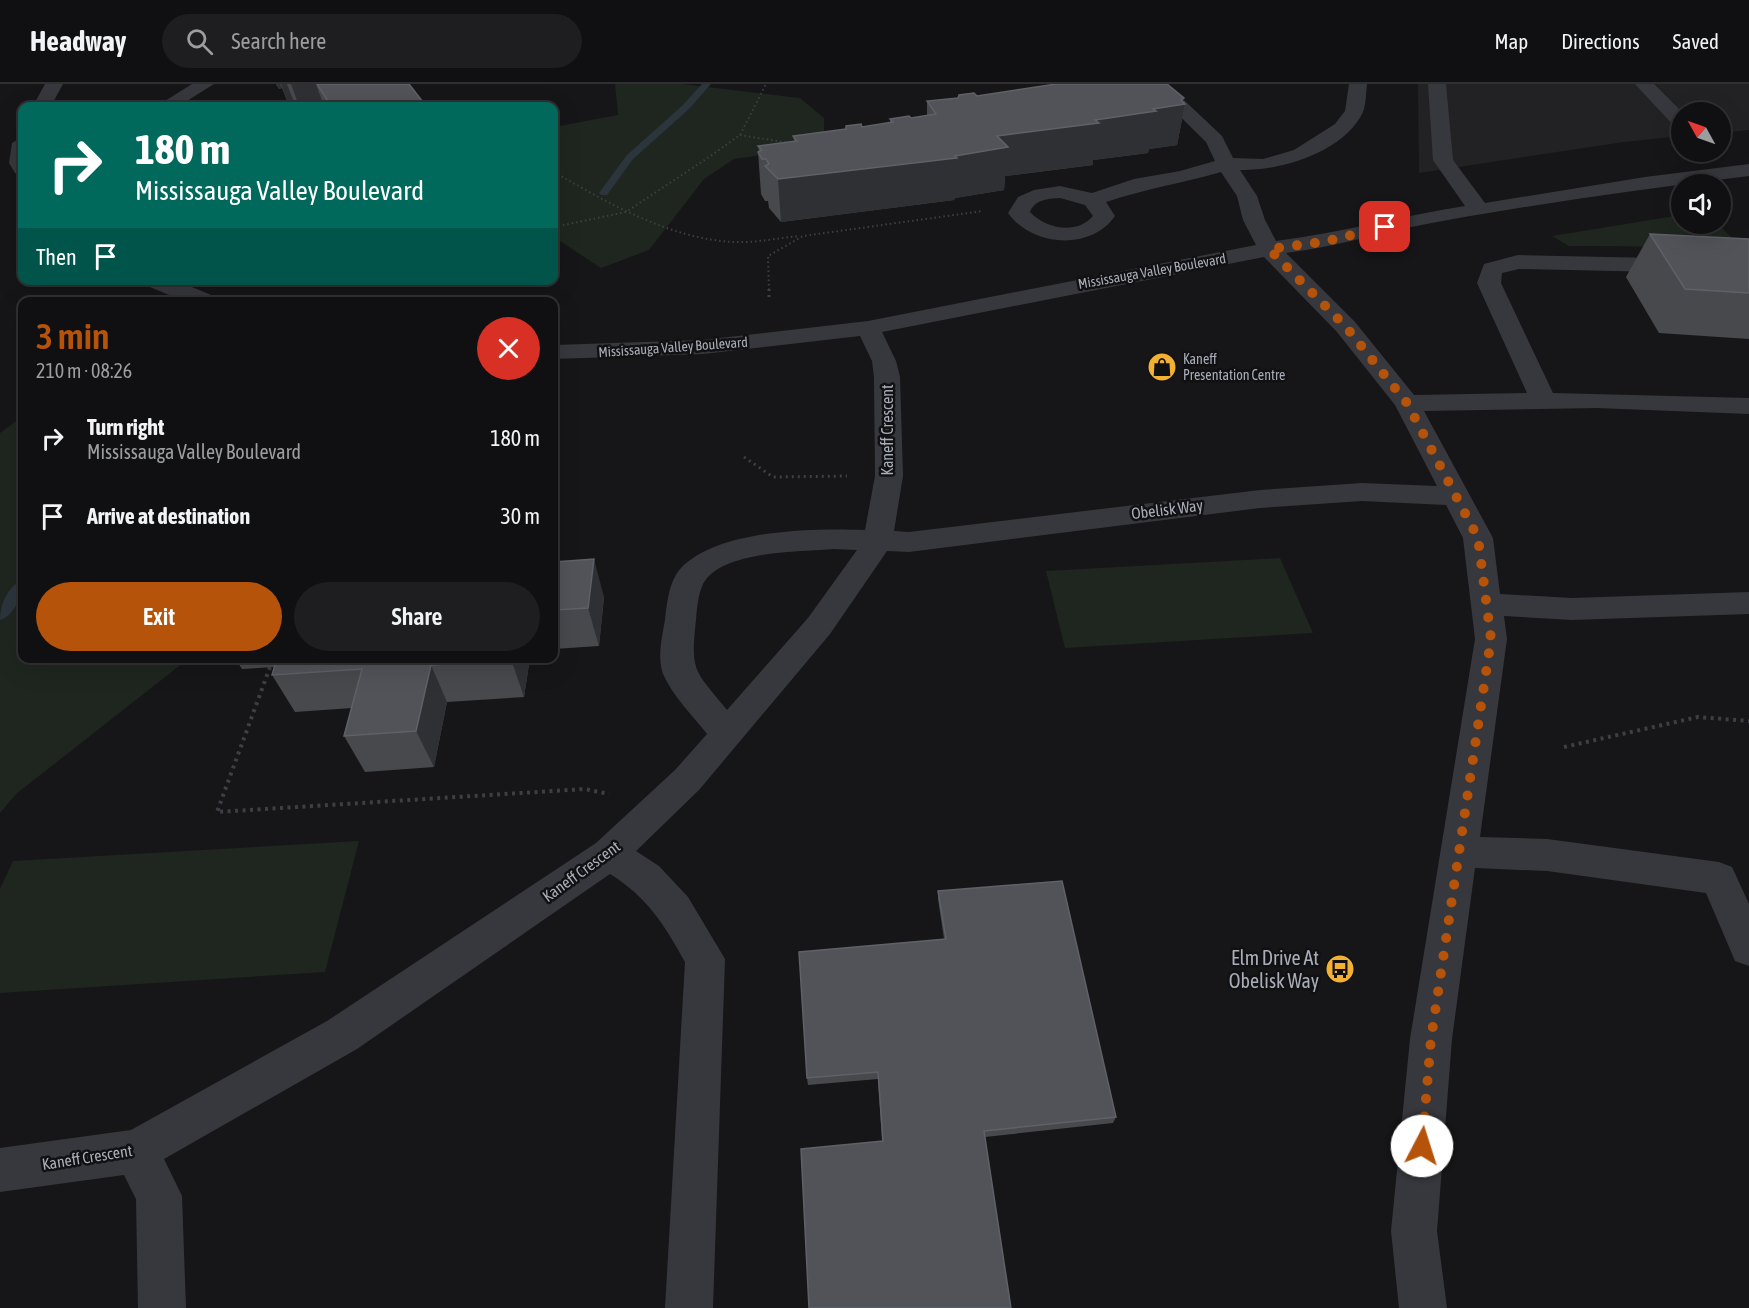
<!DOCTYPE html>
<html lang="en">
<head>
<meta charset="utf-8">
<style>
	body { margin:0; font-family:"Asap Condensed",sans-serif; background:#1e1e20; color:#f1f3f6; height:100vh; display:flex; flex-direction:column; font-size:22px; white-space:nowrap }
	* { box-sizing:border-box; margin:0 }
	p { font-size:20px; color:#9c9d9f }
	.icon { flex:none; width:33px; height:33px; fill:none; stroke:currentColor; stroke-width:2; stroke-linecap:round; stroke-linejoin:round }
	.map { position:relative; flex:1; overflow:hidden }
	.details { position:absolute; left:18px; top:213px; width:540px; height:366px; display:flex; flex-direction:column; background:#101012; border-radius:12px; box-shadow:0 6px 24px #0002,0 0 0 2px #303032 }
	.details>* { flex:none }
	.top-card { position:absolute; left:18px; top:18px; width:540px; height:183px; border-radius:12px; box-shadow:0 6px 24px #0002,0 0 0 2px #303032; background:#00695c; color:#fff; overflow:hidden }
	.needle { width:39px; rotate:310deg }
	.buttons { position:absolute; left:1671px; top:18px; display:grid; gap:12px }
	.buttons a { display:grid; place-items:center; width:60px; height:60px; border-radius:50%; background:#101012; box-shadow:0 6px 24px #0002,0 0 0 2px #303032; font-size:30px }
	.pin { position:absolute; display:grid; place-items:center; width:51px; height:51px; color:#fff; margin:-26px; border-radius:12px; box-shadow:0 3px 9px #0006 }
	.me { position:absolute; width:66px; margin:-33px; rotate:5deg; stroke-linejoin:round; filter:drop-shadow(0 0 4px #0008) }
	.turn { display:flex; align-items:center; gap:21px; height:126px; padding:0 18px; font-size:27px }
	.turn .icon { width:78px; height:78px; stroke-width:2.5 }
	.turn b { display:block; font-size:42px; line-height:51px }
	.then { display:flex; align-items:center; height:57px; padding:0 18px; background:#0003; gap:12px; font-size:22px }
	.round { display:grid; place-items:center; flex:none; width:63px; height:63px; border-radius:32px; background:#1e1e20 }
	.headline { display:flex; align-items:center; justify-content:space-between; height:102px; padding:0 18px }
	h1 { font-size:36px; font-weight:600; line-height:45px; color:#b45309 }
	.action { display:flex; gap:12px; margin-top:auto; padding:12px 18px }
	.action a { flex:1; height:69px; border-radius:36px; background:#b45309; color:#fff; font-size:24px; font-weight:600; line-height:69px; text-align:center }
	.action a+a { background:#1e1e20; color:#f1f3f6 }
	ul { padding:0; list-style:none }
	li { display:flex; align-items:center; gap:18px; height:78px; padding:0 18px }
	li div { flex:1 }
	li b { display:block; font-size:22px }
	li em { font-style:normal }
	header { display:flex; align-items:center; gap:36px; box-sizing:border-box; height:84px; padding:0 30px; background:#101012; border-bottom:2px solid #303032 }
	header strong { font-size:28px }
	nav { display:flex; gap:33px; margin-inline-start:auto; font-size:21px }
	.search { width:420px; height:54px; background:#1e1e20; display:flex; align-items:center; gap:15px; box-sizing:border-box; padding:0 21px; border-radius:33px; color:#9c9d9f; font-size:22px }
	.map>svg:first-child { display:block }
	.built { fill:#222225 }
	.green { fill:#1e261f }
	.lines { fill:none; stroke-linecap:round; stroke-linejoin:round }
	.stream { fill:#2c353c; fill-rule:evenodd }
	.path-far2 { stroke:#3d3f44; stroke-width:2; stroke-dasharray:1.5 3; stroke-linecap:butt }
	.path-far1 { stroke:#3d3f44; stroke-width:3; stroke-dasharray:2 4; stroke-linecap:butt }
	.path { stroke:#3d3f44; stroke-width:4; stroke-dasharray:3 4.5; stroke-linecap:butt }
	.minor { fill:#37383d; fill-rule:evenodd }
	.wall { fill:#47494d }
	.shaded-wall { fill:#2f3033 }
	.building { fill:#525359; stroke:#5f6168; stroke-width:1.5 }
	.route { stroke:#b45309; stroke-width:10; stroke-dasharray:0 18 }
	.labels { text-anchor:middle; stroke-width:5; stroke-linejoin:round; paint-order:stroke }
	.far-street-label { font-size:14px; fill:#a8adb8; stroke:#111113 }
	.far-poi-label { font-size:14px; fill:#a8adb8; stroke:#111113; text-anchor:start }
	.street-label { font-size:16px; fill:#a8adb8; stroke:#111113 }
	.near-poi-label { font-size:20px; fill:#a8adb8; stroke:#111113; text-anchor:end }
</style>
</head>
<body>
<header>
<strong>Headway</strong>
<div class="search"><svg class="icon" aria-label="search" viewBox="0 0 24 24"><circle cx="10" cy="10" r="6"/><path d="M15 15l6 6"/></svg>Search here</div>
<nav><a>Map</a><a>Directions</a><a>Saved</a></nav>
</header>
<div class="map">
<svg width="1749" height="1224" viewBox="0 0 1749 1224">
	<rect width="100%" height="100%" fill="#161618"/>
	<polygon class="built" points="1418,0 1749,0 1749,46 1721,49 1720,28 1682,28 1681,52 1624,58 1419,89"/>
	<g class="green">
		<polygon points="615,0 682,0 800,14 824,34 824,62 734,75 704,95 649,166 601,184 560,157 554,157 554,43 618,31"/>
		<polygon points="1681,131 1682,140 1718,140 1741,163 1569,162 1552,152"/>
		<polygon points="22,333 22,574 188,575 16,710 0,729 0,349"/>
		<polygon points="1280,474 1313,549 1065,564 1046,487"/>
		<polygon points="359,757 325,888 0,909 0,805 13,777"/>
	</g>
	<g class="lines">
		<g class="stream">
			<polygon points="702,0 711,0 689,25 633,75 607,111 601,111 599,109 627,71 683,21"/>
			<path d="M22 497C23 510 15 531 0 536 0 522 7 502 22 497Z"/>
		</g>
		<g class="path-far2">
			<polyline points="740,51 789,59"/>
			<path d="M554 88C608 119 670 155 734 158 756 159 778 154 799 152"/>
			<polyline points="554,143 626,128 709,73 740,51 766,0"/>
			<polyline points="769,206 768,172 803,152 983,127"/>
		</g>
		<g class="path-far1">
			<polyline points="769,205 769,216"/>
			<polyline points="744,373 773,393 847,392"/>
		</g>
		<g class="path">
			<polyline points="270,583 217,728 585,705 609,710"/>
			<polyline points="1564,663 1698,633 1749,637"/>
		</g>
		<g class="minor">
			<polygon points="45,0 63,0 51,22 33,22"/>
			<polygon points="192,0 214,0 179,22 157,22"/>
			<path d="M1147 0H1167L1222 52 1233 74 1263 75 1294 66 1335 40 1345 27 1349 0H1367C1366 9 1366 20 1363 28 1344 68 1281 87 1240 86L1257 112 1265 136 1276 157C1340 149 1402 132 1465 122L1433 76 1428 0H1446L1453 76 1485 119 1645 93 1749 80V92C1635 106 1519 122 1406 144 1366 153 1327 164 1286 169L1355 238 1414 311 1527 309 1477 199 1484 180 1518 171 1749 176V190L1519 185 1502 189 1501 199 1553 309 1749 314V330L1597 324 1424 327 1493 454 1500 510 1572 514 1749 508V530L1572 536 1504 532 1507 555 1480 753 1547 755 1719 778 1732 783 1749 820V882L1735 877 1706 809 1547 787 1475 784 1452 955 1437 1147 1447 1224H1399L1391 1147 1410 955 1475 555 1463 454 1446 421 1362 417 1260 424 909 468 887 467 830 550 699 706 636 767 659 782 688 813 725 875 713 1224H665L685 878C664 840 647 813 610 790L357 965 164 1075 182 1112 186 1224H138L136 1115 124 1091 0 1108V1064L131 1046 327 937 596 759 675 686 707 650C693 632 672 611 663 590 657 573 662 553 665 536 667 519 669 497 681 484 718 445 815 444 865 446L875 392 874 293 872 277 860 252 703 270 554 275V261L703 256 868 237 1256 161 1243 136 1237 112 1221 88C1183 99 1144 105 1106 118L1115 132C1091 167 1032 163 1008 129L1018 113 1034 106 1060 102 1092 109 1134 95 1180 87 1215 77 1206 58ZM1060 114 1085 121 1093 132C1077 151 1046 145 1030 128 1035 115 1048 115 1060 114ZM1264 173 1337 248 1395 321 1437 402 1362 399 1260 406 909 448 894 447 903 392 900 293 896 277 882 248ZM834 465 857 466 808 534 727 626C695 586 690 589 696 536 697 524 698 511 703 500 721 466 801 468 834 465Z"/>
			<polygon points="1635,0 1654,0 1682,28 1682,45 1675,43"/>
			<polygon points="22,53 22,91 15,89 9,79 12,59"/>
			<polygon points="142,196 175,196 216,213 219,218 186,218 145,201"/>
		</g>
	</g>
	<g class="wall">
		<polygon points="276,0 409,0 426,22 296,22 294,18 288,19 282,4 279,5"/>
		<polygon points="977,12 1183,18 1185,20 1177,61 1149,65 1148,69 1093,76 1093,81 1005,92 1004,106 955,114 954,116 781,138 769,124 768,117 765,117 761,110 758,68 759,68 758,62 794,57 793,52 890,39 890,35 911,34 927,32 927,17"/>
		<polygon points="1650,150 1749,155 1749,255 1659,249 1626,193"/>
		<polygon points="554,478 604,513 599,562 554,565"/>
		<polygon points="235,574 530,574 524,613 447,618 434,683 365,688 344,652 352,624 295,628 272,591 274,583 242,585"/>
		<polygon points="938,807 1116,1033 1113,1039 985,1053 882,1057 878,995 808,1001 807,994 944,855 938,815"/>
	</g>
	<g class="shaded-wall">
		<polygon points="277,0 280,0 282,4 279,5"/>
		<polygon points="281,0 287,0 294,18 288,19"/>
		<polygon points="291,0 316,0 324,22 299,22"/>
		<polygon points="1184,14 1183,21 1185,20 1177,61 1149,65 1148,69 1093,76 1093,81 1005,92 1004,106 955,114 954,116 781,138 778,95 955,72 997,52 1153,25 1181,16"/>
		<polygon points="594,475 604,513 599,562 588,524"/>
		<polygon points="511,574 530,574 524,613 511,575"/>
		<polygon points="431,581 447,618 434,683 416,647"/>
	</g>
	<g class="building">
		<polygon points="317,0 409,0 426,22 331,22"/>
		<polygon points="1056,0 1167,0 1184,14 1181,16 1185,20 1153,25 1156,27 1095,36 1099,39 997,52 1008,63 955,72 957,74 778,95 765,82 769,80 766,75 762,75 758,68 762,66 758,62 797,57 793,52 846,45 846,42 861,40 862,43 893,38 890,35 909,32 911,34 936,30 927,17 958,14 959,11 974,9 977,12"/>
		<polygon points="1650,150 1749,155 1749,209 1685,205"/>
		<polygon points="594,475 588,524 554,526 554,478"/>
		<polygon points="277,574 511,574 511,575 431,581 416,647 344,652 362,585 272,591"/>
		<polygon points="1062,797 1116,1033 984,1047 1011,1224 809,1224 801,1065 883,1057 878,988 807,994 799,868 946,855 938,807"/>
	</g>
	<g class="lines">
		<polyline class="route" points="1385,143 1323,158 1269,165 1346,243 1407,319 1478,454 1491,555 1431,955 1422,1062"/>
	</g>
	<defs>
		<g id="shop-disc" transform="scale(1.5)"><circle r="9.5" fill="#f2b134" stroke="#111113"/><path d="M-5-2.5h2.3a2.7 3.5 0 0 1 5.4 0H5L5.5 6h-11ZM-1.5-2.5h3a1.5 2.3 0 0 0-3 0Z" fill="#111"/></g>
		<g id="bus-disc" transform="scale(1.5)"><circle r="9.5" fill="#f2b134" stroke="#111113"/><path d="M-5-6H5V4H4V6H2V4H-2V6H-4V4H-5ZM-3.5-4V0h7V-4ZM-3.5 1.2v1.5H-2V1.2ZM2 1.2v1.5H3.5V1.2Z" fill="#111"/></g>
	</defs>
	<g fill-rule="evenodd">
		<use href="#shop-disc" x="1162" y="283"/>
		<use href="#bus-disc" x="1340" y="885"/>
	</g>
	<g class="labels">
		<g class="far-street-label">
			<text transform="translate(1152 187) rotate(-10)" y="5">Mississauga Valley Boulevard</text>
			<text transform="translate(673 263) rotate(-4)" y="5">Mississauga Valley Boulevard</text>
		</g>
		<g class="far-poi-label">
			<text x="1183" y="280">Kaneff<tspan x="1183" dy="16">Presentation Centre</tspan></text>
		</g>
		<g class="street-label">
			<text transform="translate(887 346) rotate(-90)" y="6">Kaneff Crescent</text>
			<text transform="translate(1167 425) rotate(-7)" y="6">Obelisk Way</text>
			<text transform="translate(581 787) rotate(-36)" y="6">Kaneff Crescent</text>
			<text transform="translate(87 1073) rotate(-9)" y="6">Kaneff Crescent</text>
		</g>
		<g class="near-poi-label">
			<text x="1319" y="881">Elm Drive At<tspan x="1319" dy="23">Obelisk Way</tspan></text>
		</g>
	</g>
</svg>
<div class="buttons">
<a><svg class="needle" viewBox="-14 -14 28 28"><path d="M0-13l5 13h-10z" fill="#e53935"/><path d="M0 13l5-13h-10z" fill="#9c9d9f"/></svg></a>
<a><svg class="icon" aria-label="sound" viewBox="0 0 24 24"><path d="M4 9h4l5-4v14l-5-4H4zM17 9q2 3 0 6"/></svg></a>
</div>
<div class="pin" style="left:1385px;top:143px;background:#d93025"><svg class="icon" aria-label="arrive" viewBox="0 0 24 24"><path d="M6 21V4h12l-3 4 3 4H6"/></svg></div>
<svg class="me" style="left:1422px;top:1062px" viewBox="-20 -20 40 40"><circle r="19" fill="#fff"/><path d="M0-13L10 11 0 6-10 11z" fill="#b45309"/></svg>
<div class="top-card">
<div class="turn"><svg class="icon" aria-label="right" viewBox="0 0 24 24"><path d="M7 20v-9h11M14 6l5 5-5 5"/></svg><div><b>180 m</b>Mississauga Valley Boulevard</div></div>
<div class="then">Then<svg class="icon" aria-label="arrive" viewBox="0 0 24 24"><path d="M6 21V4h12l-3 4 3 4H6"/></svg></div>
</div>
<section class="details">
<div class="headline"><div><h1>3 min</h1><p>210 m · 08:26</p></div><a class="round" style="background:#d93025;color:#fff"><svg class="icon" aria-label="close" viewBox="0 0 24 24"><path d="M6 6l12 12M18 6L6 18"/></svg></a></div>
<ul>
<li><svg class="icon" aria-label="right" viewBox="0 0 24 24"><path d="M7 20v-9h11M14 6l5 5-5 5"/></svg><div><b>Turn right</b><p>Mississauga Valley Boulevard</p></div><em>180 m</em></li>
<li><svg class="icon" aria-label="arrive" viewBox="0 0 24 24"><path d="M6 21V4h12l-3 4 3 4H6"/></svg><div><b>Arrive at destination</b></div><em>30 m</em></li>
</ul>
<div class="action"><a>Exit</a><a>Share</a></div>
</section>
</div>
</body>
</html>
